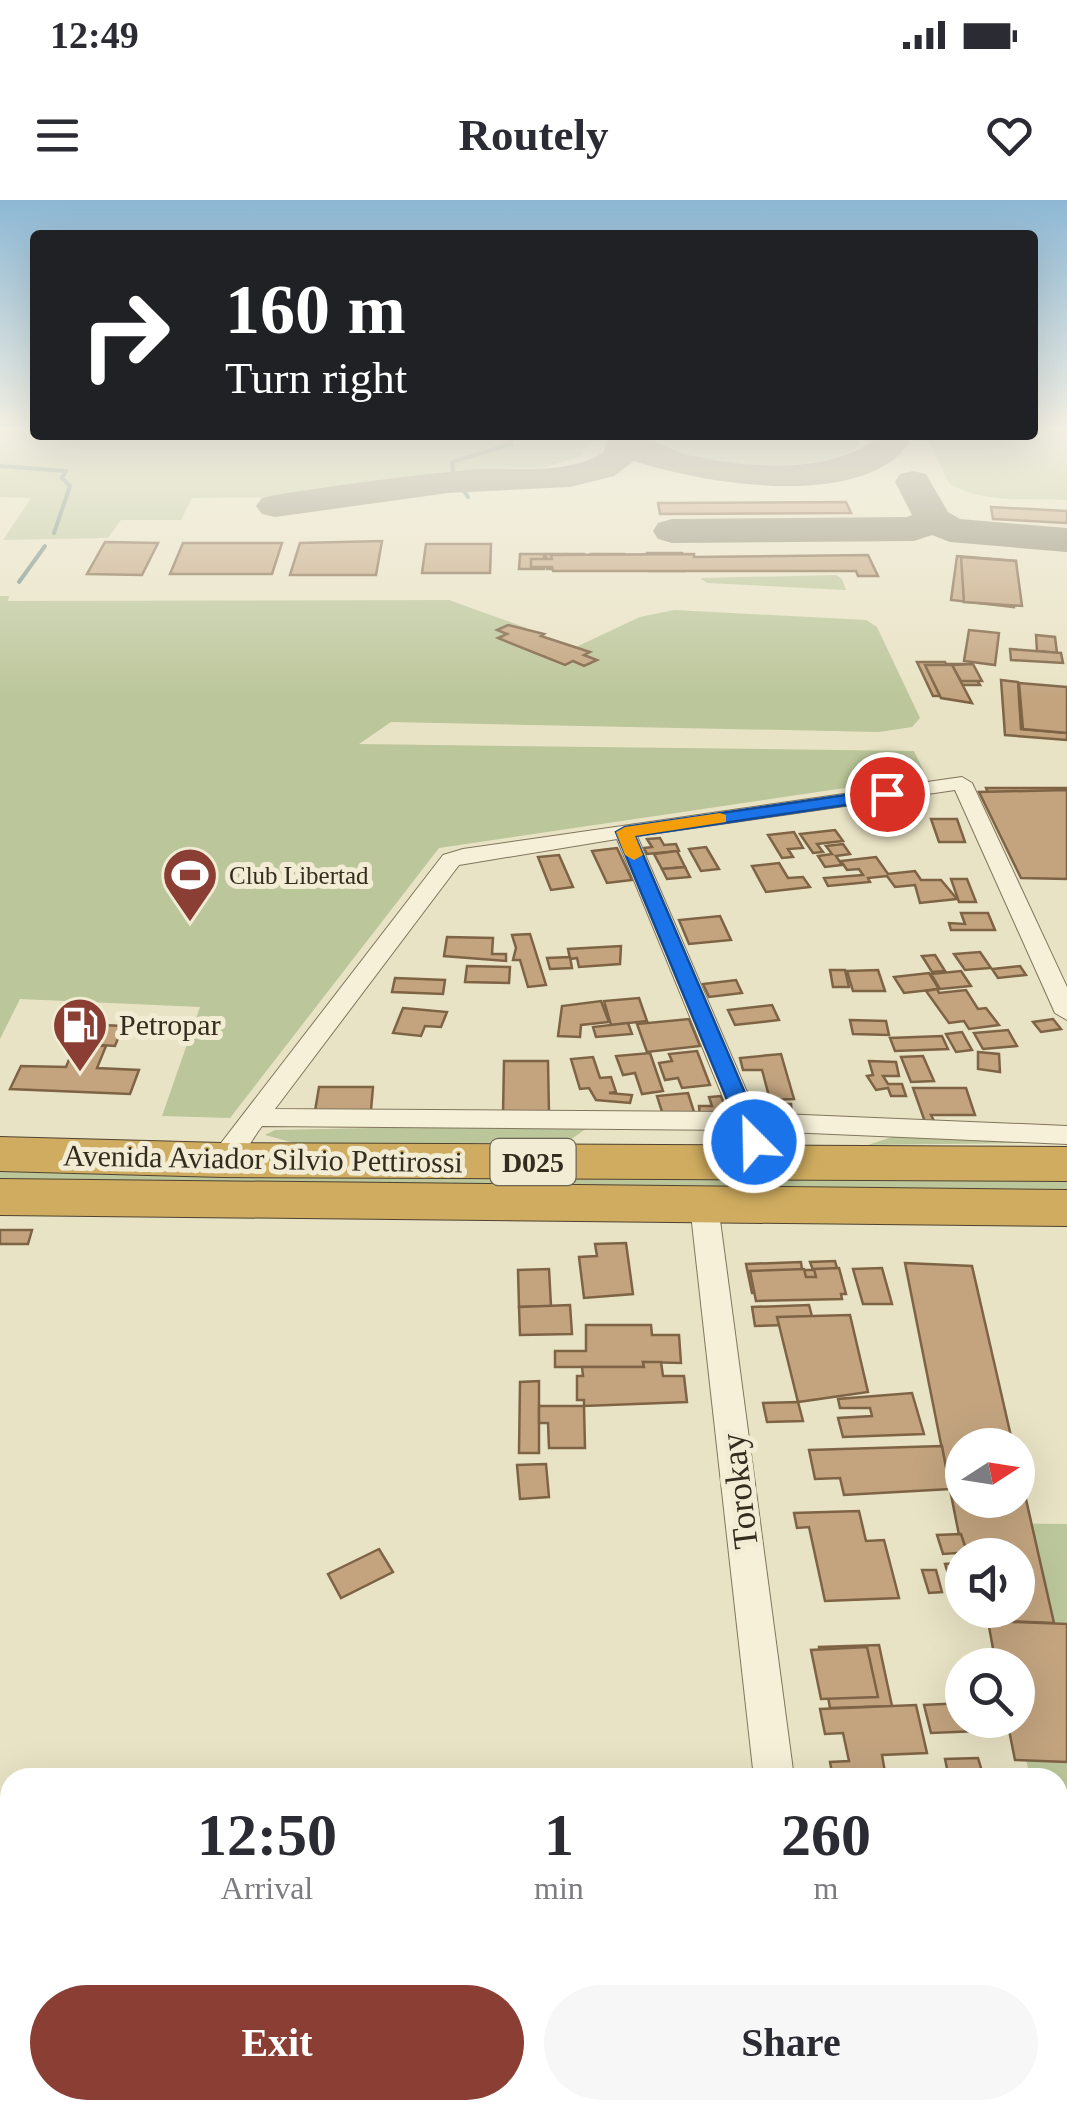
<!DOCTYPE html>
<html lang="en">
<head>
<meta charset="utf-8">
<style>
	body { margin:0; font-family:"Times New Roman",serif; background:#f7f7f7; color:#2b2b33; height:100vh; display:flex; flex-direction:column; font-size:38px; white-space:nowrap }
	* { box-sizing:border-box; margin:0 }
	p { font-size:32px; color:#7c7c81 }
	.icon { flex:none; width:55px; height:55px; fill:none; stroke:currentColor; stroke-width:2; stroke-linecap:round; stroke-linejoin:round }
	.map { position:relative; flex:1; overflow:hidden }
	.drawer { position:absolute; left:0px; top:1568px; width:1068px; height:352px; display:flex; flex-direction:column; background:#fff; border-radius:30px 30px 0 0; box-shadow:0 10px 40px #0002 }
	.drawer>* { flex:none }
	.top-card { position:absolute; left:30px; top:30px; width:1008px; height:210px; border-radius:10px; box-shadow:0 10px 40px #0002; background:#202124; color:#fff; overflow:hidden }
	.needle { width:65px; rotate:78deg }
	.controls { position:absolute; left:945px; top:1228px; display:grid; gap:20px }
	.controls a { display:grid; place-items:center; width:90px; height:90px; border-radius:50%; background:#fff; box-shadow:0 10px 40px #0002; font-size:50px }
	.pin { position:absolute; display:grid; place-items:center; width:85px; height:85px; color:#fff; margin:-42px; border:5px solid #fff; border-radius:50%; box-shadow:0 2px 10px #0007 }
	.me { position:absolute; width:110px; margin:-55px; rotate:337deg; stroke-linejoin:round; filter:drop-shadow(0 0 8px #0008) }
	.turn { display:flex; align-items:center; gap:35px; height:210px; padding:0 30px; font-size:45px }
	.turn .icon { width:130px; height:130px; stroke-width:2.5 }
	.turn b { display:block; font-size:70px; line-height:85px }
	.eta { display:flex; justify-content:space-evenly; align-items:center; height:170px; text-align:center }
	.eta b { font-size:60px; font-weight:800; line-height:70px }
	.action { display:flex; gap:20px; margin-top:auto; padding:20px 30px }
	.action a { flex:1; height:115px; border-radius:60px; background:#8a3e34; color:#fff; font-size:40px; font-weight:800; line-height:115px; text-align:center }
	.action a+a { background:#f7f7f7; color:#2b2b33 }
	.status { display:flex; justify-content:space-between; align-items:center; height:70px; padding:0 50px; background:#fff; direction:ltr }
	.status svg { height:28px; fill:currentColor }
	header { display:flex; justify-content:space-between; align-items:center; height:130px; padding:0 30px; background:#fff; font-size:45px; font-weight:800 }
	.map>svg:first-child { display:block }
	.green { fill:#bbc69a }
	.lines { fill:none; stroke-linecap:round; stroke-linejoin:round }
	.stream { stroke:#6e8a86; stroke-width:4 }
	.taxiway { fill:#8e8872; fill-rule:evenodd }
	.building { fill:#c3a47f; stroke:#7e6345; stroke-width:2.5 }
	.street-casing { stroke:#82755d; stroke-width:2 }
	.highway-casing { stroke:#504331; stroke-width:2 }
	.street { fill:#f5f0d7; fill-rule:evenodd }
	.highway { fill:#cfac5f; fill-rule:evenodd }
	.route { fill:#1a73e8; stroke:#114b97; stroke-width:2.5 }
	.slow { fill:#f59e0b }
	.labels { text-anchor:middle; stroke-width:10; stroke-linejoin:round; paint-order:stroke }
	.far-poi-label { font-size:25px; fill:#332c1f; stroke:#f1ecd3; text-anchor:start }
	.shield { fill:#f1ecd3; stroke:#6c6655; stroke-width:2.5 }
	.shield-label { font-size:28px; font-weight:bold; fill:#332c1f }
	.poi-label { font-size:30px; fill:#332c1f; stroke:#f1ecd3; text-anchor:start }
	.street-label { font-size:30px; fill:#332c1f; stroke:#f1ecd3 }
	.near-street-label { font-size:35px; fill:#332c1f; stroke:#f1ecd3 }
</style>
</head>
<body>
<div class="status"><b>12:49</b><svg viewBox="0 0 49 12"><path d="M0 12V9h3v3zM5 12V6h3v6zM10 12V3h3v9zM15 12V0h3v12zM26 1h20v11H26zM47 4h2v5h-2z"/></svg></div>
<header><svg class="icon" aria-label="menu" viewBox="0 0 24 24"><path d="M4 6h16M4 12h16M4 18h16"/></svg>Routely<svg class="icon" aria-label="heart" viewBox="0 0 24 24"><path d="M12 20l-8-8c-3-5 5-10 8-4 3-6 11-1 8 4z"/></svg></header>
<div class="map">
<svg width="1067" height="1919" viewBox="0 0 1067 1919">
	<rect width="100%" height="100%" fill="#e9e3c5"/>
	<g class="green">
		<polygon points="0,230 35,230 35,235 592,235 592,242 579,257 542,268 499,269 294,297 192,298 181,320 121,320 108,338 3,340 31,298 0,297"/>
		<path d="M1033 230H1067V300C1031 298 980 304 949 283L925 235H1032Z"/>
		<path d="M657 235H857L859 244C838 276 673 272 657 235Z"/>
		<polygon points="836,375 842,379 846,390 707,383 700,378"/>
		<polygon points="0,396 9,396 8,401 449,400 527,428 498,430 507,434 500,439 565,465 573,461 584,465 595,460 584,455 589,452 576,447 640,417 674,410 866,420 877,427 920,518 912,527 879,532 391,522 359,544 914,551 926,576 439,648 230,918 162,916 200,807 20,799 0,839"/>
		<polygon points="463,926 587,928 566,943 294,943 265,935 275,930"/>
		<polygon points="895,936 1017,941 1020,943 868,945"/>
		<polygon points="0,965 1067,974 1067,995 0,986"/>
		<polygon points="971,1323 1067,1324 1067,1737 1058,1696 1058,1578 1030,1577 1017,1520 1018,1465 1004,1465 991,1410 1018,1410 1018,1355"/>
	</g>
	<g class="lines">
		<g class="stream">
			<polyline points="0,266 66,271 62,278 70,286 54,333"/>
			<polyline points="453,272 452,262 511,244 511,235"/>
			<polyline points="462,288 468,297"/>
			<polyline points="19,382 45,346"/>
		</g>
		<g class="taxiway">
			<path d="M608 235C618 235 629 233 639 235 653 238 671 251 688 255 747 268 832 276 881 235H905L910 242C862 312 702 283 634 261L614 276 570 287 448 293 275 317 262 314 256 306 262 298 275 295C339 285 403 276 468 270 512 266 565 277 604 252Z"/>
			<polygon points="913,271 926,274 948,312 960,319 1067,328 1067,352 950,342 932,335 914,341 672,343 658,339 653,331 658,323 672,319 907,317 912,315 895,282 900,274"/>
		</g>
	</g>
	<g class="building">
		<polygon points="846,302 851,313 660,314 658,303"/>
		<polygon points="991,307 1067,311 1067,323 993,319"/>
		<polygon points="382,341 376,375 290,375 300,343"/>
		<polygon points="105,342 158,343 142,375 87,374"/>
		<polygon points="183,343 282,343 272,374 170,374"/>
		<polygon points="426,344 491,344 490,373 422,373"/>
		<polygon points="647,353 682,353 684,371 649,371"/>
		<polygon points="520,354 544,354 544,369 519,369"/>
		<polygon points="546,354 566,354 566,369 547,369"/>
		<polygon points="567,354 584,354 586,369 569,369"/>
		<polygon points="591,354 624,354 626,368 592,368"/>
		<polygon points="694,354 694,357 868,355 878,376 858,376 856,371 553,371 552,367 531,367 531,359 552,359 551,355"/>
		<polygon points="957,356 1016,361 1014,407 951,400"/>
		<polygon points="961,357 1016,361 1022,406 964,402"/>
		<polygon points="508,425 544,434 541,436 590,452 584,455 597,460 584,466 573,461 565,465 498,438 507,434 497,430"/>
		<polygon points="969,430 999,433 995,465 964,461"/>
		<polygon points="1036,435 1055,437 1057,453 1037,451"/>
		<polygon points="1010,449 1061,453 1063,463 1011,460"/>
		<polygon points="917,462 945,462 962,496 933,496"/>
		<polygon points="947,464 967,464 980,485 959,485"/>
		<polygon points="973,464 982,481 961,481 952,465"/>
		<polygon points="925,465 952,465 972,503 941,498"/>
		<polygon points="1001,480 1018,482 1021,529 1067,533 1067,540 1005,535"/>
		<polygon points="1019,483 1067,487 1067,533 1023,529"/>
		<polygon points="986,588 1067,588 1067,677 1024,677"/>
		<polygon points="1067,590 1067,679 1021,678 979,592"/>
		<polygon points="931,619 957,619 965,642 939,642"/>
		<polygon points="835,630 843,641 817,644 823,652 813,653 800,634"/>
		<polygon points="794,632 803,648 788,649 793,657 782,658 768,635"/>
		<polygon points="660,638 664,645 676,644 679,651 647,654 644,648 652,647 647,639"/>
		<polygon points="843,644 850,654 836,656 842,665 825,667 818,656 832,654 826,646"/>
		<polygon points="706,647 719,669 701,671 689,649"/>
		<polygon points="617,648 632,680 607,683 592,651"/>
		<polygon points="677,651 685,667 662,669 654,654"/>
		<polygon points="559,655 573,687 551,690 538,657"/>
		<polygon points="876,657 888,674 915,671 921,680 941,680 957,699 920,703 915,685 895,687 887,676 868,678 870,682 828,686 824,678 863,675 859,669 847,670 841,661"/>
		<polygon points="779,663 788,678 803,677 810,687 766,692 752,666"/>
		<polygon points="685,667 690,677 667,679 662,669"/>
		<polygon points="951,679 967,679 976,702 959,702"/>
		<polygon points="961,713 988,713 995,730 951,730 949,723 965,724"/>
		<polygon points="720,716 731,740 689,744 679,720"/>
		<polygon points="530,734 546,785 528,787 520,760 513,760 516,748 512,735"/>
		<polygon points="447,737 493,738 492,754 506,754 506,761 444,756"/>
		<polygon points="621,746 620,764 579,767 577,758 570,759 568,749"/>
		<polygon points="980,752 991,768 965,770 954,754"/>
		<polygon points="935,755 945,771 932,772 922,756"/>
		<polygon points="570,757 572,768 550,769 547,758"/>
		<polygon points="467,766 510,767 509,783 465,782"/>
		<polygon points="1020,766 1026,775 998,778 992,769"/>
		<polygon points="830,770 845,770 849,787 833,787"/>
		<polygon points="878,770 885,791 853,791 847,771"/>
		<polygon points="961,771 971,786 940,789 931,774"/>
		<polygon points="929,773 939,789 904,793 894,777"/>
		<polygon points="395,778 445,780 443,794 392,792"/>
		<polygon points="736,780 742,793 709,797 703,784"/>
		<polygon points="937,789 939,793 966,790 978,809 986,808 999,825 969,829 964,821 949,823 926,791"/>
		<polygon points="639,798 647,821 611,825 604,801"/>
		<polygon points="601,801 609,822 581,825 580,837 558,836 562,806"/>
		<polygon points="772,805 779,820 735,825 728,810"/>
		<polygon points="403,808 447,812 441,827 425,826 421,836 393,833"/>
		<polygon points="689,819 700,846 647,852 637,824"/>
		<polygon points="1053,819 1061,829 1041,832 1033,822"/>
		<polygon points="850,820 886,821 889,835 853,834"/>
		<polygon points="628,823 632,834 596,837 593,827"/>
		<polygon points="78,824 123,826 115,846 68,843"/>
		<polygon points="1008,830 1017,846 983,849 974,833"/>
		<polygon points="962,832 972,850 956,852 946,834"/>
		<polygon points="942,836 948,849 895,851 890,838"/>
		<polygon points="75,845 106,846 97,868 139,870 130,894 10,889 21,866 66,867"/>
		<polygon points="697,851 710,885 682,888 678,878 665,880 659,863 672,861 669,854"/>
		<polygon points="978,852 999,854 1000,872 978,869"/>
		<polygon points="650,853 663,891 642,894 635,873 623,875 616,856"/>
		<polygon points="781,854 794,899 770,900 762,870 743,870 740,858"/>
		<polygon points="923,856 934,881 911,882 901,857"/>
		<polygon points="593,857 600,878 611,877 616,892 609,893 632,895 630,903 596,900 589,888 580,889 571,859"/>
		<polygon points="504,861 548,861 549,914 503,914"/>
		<polygon points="869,861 896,862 899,876 883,876 888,884 902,884 906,896 891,896 888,888 876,890 867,876 873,875"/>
		<polygon points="319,887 373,887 371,910 315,911"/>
		<polygon points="913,888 966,888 975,915 931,915 934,921 925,922"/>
		<polygon points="688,893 694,912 663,915 657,896"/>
		<polygon points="721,896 729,918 700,918 699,906 712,906 709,897"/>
		<polygon points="754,903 791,904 792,915 755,913"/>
		<polygon points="0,1030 32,1030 28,1044 0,1044"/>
		<polygon points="626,1043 633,1094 584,1098 579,1057 597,1056 595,1044"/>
		<polygon points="835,1061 842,1086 837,1087 838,1091 752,1093 746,1064 801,1062 802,1070 813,1070 810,1062"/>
		<polygon points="905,1063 972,1066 1013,1245 962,1245 962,1300 1018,1300 1018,1264 1054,1423 977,1420 975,1410 1018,1410 1018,1355 963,1355"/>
		<polygon points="839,1068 846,1094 841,1094 842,1099 756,1101 750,1071 804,1069 806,1077 816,1077 814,1069"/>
		<polygon points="882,1068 892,1104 863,1104 853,1069"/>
		<polygon points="549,1069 551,1106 519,1107 518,1070"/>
		<polygon points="570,1105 572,1134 520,1135 519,1107"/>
		<polygon points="809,1105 814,1124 755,1126 752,1107"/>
		<polygon points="850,1115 868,1192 798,1202 777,1117"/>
		<polygon points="586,1125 651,1125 652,1135 679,1135 681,1163 643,1162 644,1167 555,1167 555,1151 586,1151"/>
		<polygon points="643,1162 661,1162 663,1176 684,1176 687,1202 584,1206 584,1200 577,1200 577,1176 583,1176 582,1167 644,1167"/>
		<polygon points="539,1181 539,1253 519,1253 520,1182"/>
		<polygon points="912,1193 924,1234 843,1237 838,1218 872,1216 870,1208 840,1208 838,1199"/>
		<polygon points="798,1202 803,1221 767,1222 763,1203"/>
		<polygon points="539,1206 584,1206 585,1248 549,1248 548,1223 539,1223"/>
		<polygon points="942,1246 950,1289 844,1295 840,1278 815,1279 809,1250"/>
		<polygon points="546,1264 549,1297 520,1299 517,1265"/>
		<polygon points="859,1311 866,1341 884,1340 899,1398 825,1401 809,1327 797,1328 794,1313"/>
		<polygon points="961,1334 968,1355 962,1355 962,1399 956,1399 945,1364 960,1363 957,1353 943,1354 937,1335"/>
		<polygon points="379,1349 393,1372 341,1398 328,1374"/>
		<polygon points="922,1370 936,1370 942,1392 929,1393"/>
		<polygon points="988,1421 1067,1424 1067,1562 1015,1560 1007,1520 1018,1520 1018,1465 996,1465"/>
		<polygon points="879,1445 892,1506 830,1508 819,1447"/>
		<polygon points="867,1447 878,1497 821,1499 811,1450"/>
		<polygon points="962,1503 962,1520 1001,1520 1003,1530 931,1533 924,1505"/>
		<polygon points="916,1505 927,1553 882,1555 886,1578 833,1578 830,1562 849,1561 843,1533 825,1534 820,1509"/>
		<polygon points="978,1558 984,1578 949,1578 945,1559"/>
		<polygon points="1058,1607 1067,1607 1067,1721 1058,1718"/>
		<polygon points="1058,1837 1067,1837 1067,1919 1038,1919 1036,1910 1058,1910"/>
		<polygon points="903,1910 963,1910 965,1919 905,1919"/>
	</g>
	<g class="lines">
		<g class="street-casing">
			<g id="street">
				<path d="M962 577 972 583 1067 787V820L1055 813 955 590 637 636 756 913 1067 926V944L763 931 778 964 774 971H754L736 930 262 926C249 943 237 973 212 967L208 960 443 655 463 649ZM617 639 729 912 275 909 459 665Z"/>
				<polygon points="704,995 714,998 718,1005 794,1578 754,1578 690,1005 694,998"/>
				<polygon points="791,1910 837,1910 839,1919 793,1919"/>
			</g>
		</g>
		<g class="highway-casing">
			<g id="highway">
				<polygon points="0,937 222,943 1067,947 1067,981 222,977 0,971"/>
				<polygon points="0,979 1067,990 1067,1026 0,1015"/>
			</g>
		</g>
		<use href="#street" class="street"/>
		<use href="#highway" class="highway"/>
	</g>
	<linearGradient id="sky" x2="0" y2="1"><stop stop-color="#8db8d5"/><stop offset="0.46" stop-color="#f5f2e5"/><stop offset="1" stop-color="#f5f2e5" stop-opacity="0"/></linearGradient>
	<rect width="1067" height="499" fill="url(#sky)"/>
	<polygon class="route" points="887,589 895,594 893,598 635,636 766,942 754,950 747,948 616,632 625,627"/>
	<polygon class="slow" points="720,613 726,615 726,622 635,636 643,655 634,660 625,655 616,632 625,627"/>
	<defs>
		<g id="stadium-pin" transform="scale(2.875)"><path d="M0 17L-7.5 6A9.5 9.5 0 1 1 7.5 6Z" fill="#8a3e34" stroke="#f1ecd3"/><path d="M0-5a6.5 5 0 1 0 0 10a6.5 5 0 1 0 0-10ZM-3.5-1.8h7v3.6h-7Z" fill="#fff"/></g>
		<g id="fuel-pin" transform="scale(2.875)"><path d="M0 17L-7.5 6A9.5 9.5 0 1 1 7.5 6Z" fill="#8a3e34" stroke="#f1ecd3"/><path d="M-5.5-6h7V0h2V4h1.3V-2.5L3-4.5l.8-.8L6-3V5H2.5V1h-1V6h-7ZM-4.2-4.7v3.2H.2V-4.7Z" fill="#fff"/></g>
	</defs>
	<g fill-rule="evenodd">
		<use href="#stadium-pin" x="190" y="675"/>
		<use href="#fuel-pin" x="80" y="825"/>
	</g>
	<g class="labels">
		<g class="far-poi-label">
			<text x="229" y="684">Club Libertad</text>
		</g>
		<rect class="shield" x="490.5" y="939" width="85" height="46" rx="8"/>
		<g class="shield-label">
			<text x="533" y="972">D025</text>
		</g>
		<g class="poi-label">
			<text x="119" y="835">Petropar</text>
		</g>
		<g class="street-label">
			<text transform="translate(263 959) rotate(1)" y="10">Avenida Aviador Silvio Pettirossi</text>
		</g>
		<g class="near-street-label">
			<text transform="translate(739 1291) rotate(-97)" y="12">Torokay</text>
		</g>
	</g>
</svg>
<div class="controls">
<a><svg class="needle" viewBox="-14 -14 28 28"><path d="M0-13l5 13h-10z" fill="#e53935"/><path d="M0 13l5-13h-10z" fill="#7c7c81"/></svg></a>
<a><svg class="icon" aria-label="sound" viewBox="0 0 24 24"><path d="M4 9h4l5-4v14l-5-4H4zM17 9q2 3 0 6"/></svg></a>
<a><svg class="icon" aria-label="search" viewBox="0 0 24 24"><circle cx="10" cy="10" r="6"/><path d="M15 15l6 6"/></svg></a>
</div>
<div class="pin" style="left:887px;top:594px;background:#d93025"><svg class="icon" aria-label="arrive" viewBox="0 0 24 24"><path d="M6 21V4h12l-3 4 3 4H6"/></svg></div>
<svg class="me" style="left:754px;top:942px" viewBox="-20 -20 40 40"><circle r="17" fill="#1a73e8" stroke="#fff" stroke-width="3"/><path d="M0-11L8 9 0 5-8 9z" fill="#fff"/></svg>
<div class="top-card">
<div class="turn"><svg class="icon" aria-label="right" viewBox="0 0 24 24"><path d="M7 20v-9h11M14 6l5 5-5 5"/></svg><div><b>160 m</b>Turn right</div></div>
</div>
<section class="drawer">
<div class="eta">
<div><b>12:50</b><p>Arrival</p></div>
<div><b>1</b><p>min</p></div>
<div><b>260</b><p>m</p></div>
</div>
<div class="action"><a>Exit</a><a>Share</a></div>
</section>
</div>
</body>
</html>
